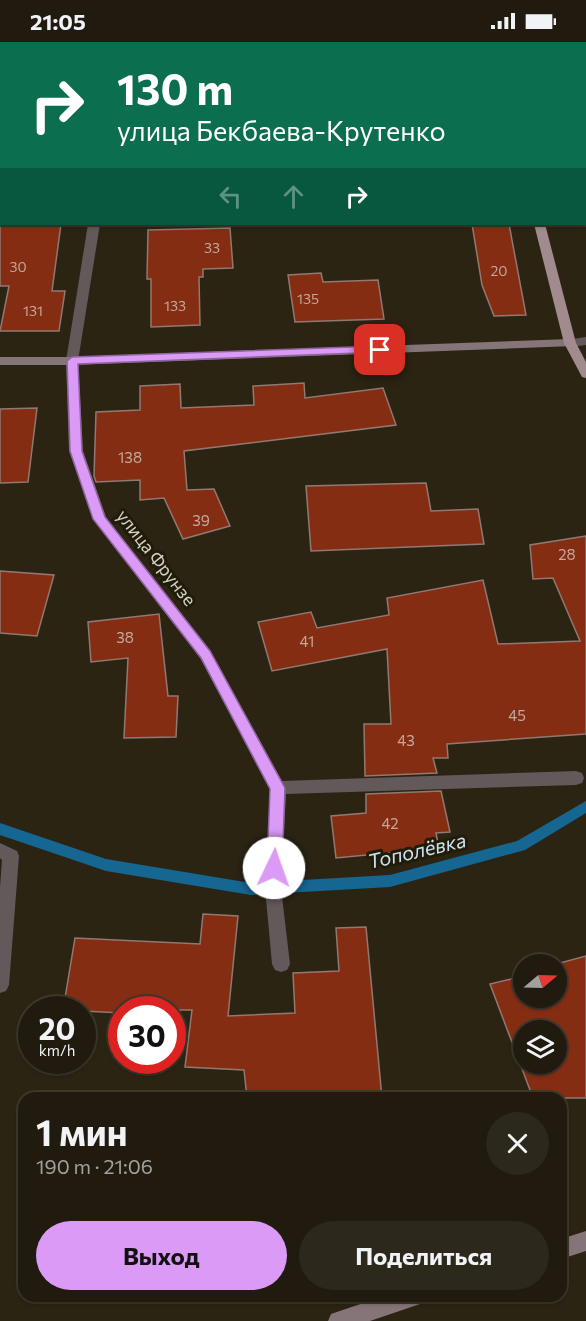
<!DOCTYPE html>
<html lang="ru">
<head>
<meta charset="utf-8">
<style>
	body { margin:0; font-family:Commissioner,sans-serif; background:#2d281c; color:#f1f3f6; height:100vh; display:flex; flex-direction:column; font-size:22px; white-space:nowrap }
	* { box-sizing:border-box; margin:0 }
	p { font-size:20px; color:#a2a19e }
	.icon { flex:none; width:33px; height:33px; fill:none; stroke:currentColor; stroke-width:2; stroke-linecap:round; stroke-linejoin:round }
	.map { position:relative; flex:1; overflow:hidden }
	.side { position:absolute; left:18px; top:1050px; width:549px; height:210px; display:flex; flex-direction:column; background:#201b0e; border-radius:18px; box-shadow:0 2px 4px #0004,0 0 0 2px #3d392e }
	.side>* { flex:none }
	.guide { position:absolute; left:0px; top:0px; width:586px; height:183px; box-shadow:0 2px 4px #0004,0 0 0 2px #3d392e; background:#0b6e4f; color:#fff; overflow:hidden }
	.needle { width:39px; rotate:71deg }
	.fabs { position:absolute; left:513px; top:912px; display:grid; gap:12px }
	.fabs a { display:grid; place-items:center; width:54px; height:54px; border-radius:50%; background:#201b0e; box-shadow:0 2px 4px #0004,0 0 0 2px #3d392e; font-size:30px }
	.speed { position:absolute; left:18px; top:954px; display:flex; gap:12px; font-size:30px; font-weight:700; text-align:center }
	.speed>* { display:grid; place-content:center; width:78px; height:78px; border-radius:50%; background:#201b0e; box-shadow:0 2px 4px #0004,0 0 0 2px #3d392e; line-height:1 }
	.speed small { font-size:15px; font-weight:400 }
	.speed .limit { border:9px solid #d22; background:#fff; color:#111 }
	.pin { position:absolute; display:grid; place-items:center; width:51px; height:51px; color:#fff; margin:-26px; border-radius:12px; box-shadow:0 3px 9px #0006 }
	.me { position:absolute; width:66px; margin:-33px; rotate:3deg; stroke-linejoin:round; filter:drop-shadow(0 0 4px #0008) }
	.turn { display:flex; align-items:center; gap:21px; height:126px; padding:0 18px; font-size:27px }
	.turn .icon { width:78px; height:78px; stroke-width:2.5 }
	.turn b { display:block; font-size:42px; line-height:51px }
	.lanes { display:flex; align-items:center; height:57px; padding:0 18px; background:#0003; justify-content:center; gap:30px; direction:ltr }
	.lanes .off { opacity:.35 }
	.round { display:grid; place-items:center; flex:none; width:63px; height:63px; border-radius:32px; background:#2d281c }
	.head { display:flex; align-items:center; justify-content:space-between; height:102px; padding:0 18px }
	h1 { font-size:36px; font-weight:700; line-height:45px }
	.primary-button { display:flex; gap:12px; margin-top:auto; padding:12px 18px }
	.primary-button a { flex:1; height:69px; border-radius:36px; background:#da9af6; color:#111; font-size:24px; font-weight:700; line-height:69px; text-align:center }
	.primary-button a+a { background:#2d281c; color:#f1f3f6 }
	.status { display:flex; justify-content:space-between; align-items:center; height:42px; padding:0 30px; background:#201b0e; direction:ltr }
	.status svg { height:16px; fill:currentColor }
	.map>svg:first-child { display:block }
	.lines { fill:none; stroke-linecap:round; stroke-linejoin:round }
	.stream { fill:#166692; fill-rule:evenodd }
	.building { fill:#852d13; stroke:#907972; stroke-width:1.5; fill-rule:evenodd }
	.street { fill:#63585a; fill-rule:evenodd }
	.secondary { fill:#867578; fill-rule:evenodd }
	.primary { fill:#a18b8e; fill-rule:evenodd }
	.route { fill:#da9af6; stroke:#8e64a0; stroke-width:1.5 }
	.labels { text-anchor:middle; stroke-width:6; stroke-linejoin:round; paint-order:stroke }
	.far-number-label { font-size:14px; fill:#c2a99a }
	.number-label { font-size:15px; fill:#c2a99a }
	.street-label { font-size:18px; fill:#d6d2c7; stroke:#211b0a }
	.water-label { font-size:20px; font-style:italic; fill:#cee3f2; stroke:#211b0a }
</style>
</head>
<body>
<div class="status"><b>21:05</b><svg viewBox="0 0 49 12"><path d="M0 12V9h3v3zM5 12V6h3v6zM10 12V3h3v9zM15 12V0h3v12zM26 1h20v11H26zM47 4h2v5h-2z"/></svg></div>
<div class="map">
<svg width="586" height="1279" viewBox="0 0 586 1279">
	<rect width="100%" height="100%" fill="#2b2413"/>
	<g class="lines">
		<polygon class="stream" points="586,759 586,771 525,808 390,845 251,853 106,829 0,793 0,781 106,817 251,841 390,833 517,799"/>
	</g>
	<g class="building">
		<polygon points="0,182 61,182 52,249 65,249 59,289 0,289 9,244 0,244"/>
		<polygon points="472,182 509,182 526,273 494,274 482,243"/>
		<polygon points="230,186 233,226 203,227 203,235 199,235 200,283 151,285 151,237 147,237 148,188"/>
		<polygon points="321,231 323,240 378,238 384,277 295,280 288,233"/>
		<polygon points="304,341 305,356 383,346 396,383 184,409 187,448 214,447 230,484 183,497 164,456 140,458 140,438 96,440 94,434 96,370 140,368 140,344 180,342 181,366 254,363 253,344"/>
		<polygon points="37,366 28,440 0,441 0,367"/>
		<polygon points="426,441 431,469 478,467 484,502 311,509 306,444"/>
		<polygon points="586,494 586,692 447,702 448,716 433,716 437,731 365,734 364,682 391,682 387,607 272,629 258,580 311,570 317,586 389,573 387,556 483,538 498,602 580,599 553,536 533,537 530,503"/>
		<polygon points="0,529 54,533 37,594 0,591"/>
		<polygon points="159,572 168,654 178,654 176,695 124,696 128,616 91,620 88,580"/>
		<polygon points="441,749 450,790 436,791 439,806 336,816 331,774 366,771 366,752"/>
		<polygon points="203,872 238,874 228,974 295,971 293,931 339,929 336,886 366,885 382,1056 247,1056 244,1028 185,1025 192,968 122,968 122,971 63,968 75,896 200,902"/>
		<path d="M586 914V1056H533L490 942 524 934V956H556V922ZM524 988H556V1022H524Z"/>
	</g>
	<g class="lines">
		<g class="street">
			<rect x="115" y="0" width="10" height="2"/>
			<polygon points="88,182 100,182 78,319 83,409 106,475 210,608 282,739 576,729 582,731 584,736 582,741 576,743 286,752 281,846 290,922 287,928 281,930 275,928 272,922 265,846 270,746 200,616 95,480 69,409 66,319"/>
			<polygon points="586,295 586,303 570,305 564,301 566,298"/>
			<polygon points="0,801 17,809 19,814 9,943 6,949 0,951 0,845 2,818 0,816"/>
		</g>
		<g class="secondary">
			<rect x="585" y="45" width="1" height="6"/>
			<rect x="0" y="49" width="2" height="6"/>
			<polygon points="570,297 574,298 574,304 72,323 0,323 0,315 72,315"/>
			<polygon points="586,1189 586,1209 561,1217 561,1197"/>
			<polygon points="384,1254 426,1254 423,1261 370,1279 328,1279 331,1272"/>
		</g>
		<g class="primary">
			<rect x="492" y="0" width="10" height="2"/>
			<polygon points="534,182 545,182 576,301 586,320 586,336 582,335 564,301"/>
		</g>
	</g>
	<polygon class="route" points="380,304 386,308 384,310 78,322 82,409 105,475 210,609 285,746 282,826 279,831 274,833 269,831 267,826 270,747 201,616 93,477 70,409 67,319 72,315"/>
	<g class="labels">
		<g class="far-number-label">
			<text x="212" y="211">33</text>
			<text x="18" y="230">30</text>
			<text x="499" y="234">20</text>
			<text x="308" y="262">135</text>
			<text x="175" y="269">133</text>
			<text x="33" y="274">131</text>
		</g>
		<g class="number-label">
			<text x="130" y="421">138</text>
			<text x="201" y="484">39</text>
			<text x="567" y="518">28</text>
			<text x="125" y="601">38</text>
			<text x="307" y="605">41</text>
			<text x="517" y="679">45</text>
			<text x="406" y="704">43</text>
			<text x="390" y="787">42</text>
		</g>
		<g class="street-label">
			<text transform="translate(156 516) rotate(52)" y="6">улица Фрунзе</text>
		</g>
		<g class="water-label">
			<text transform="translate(417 809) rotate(-13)" y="7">Тополёвка</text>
		</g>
	</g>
</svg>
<div class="fabs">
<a><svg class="needle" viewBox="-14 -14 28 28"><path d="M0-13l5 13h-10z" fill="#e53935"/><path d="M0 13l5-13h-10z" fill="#a2a19e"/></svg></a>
<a><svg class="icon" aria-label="layers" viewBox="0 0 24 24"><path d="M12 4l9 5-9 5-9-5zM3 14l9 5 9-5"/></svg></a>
</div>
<div class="speed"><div>20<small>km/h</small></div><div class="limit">30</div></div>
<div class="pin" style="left:380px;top:308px;background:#d93025"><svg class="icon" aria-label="arrive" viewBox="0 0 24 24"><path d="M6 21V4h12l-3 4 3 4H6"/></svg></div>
<svg class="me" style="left:274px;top:826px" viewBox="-20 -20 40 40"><circle r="19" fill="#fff"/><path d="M0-13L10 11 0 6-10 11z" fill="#da9af6"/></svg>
<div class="guide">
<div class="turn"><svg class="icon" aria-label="right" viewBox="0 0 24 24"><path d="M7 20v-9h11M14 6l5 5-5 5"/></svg><div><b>130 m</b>улица Бекбаева-Крутенко</div></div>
<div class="lanes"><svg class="icon off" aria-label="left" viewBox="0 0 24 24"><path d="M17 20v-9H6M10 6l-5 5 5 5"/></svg><svg class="icon off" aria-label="ahead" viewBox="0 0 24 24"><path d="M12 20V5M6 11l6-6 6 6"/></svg><svg class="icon" aria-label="right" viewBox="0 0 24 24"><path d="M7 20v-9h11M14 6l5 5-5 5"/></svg></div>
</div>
<section class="side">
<div class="head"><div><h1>1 мин</h1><p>190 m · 21:06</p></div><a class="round"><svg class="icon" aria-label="close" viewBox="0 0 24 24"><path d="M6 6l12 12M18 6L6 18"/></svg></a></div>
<div class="primary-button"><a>Выход</a><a>Поделиться</a></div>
</section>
</div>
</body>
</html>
